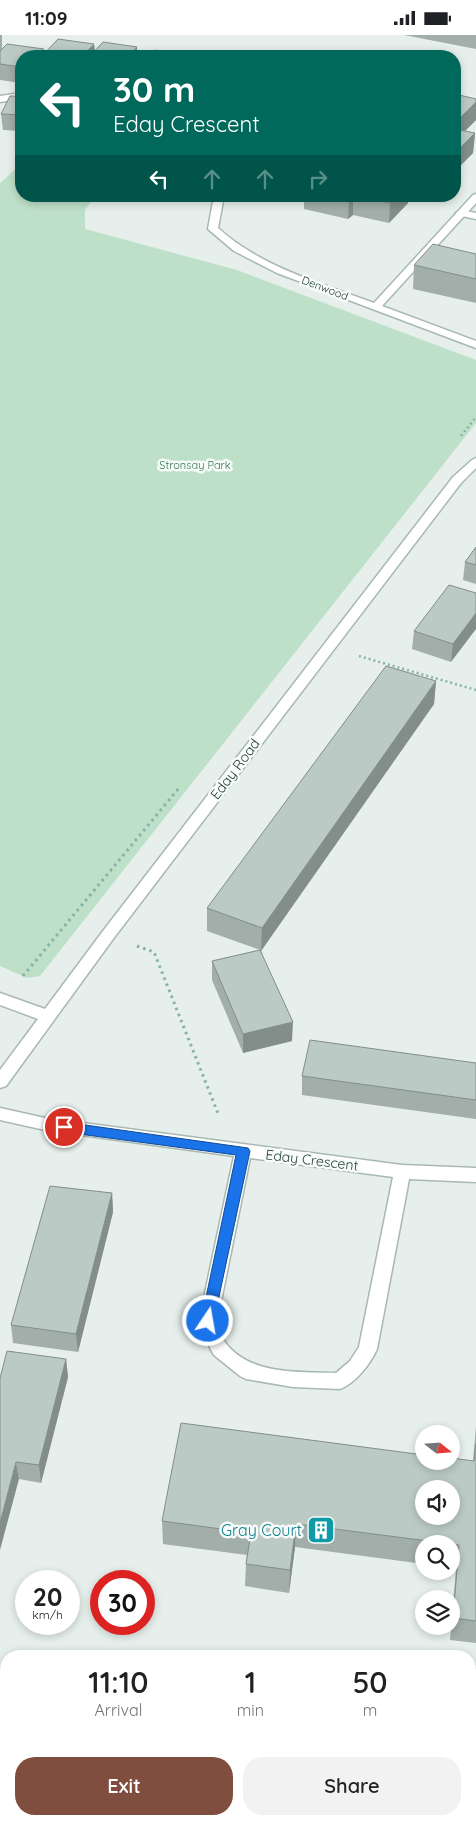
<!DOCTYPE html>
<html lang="en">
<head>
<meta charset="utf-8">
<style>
	body { margin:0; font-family:Quicksand,sans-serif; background:#f2f2f2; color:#202124; height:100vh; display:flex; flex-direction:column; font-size:19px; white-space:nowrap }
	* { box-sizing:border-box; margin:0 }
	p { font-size:16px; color:#757577 }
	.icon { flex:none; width:28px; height:28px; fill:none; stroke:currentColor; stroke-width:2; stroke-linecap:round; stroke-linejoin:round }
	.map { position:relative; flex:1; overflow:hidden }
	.drawer { position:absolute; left:0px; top:1615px; width:476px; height:175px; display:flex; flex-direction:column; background:#fff; border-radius:20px 20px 0 0; box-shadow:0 2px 8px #0003 }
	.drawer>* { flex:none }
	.top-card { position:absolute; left:15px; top:15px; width:446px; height:152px; border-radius:20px; box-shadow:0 2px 8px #0003; background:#00695c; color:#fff; overflow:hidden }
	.needle { width:32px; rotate:107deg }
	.controls { position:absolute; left:415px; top:1390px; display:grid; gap:10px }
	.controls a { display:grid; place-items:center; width:45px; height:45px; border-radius:50%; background:#fff; box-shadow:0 2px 8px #0003; font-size:25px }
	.speed { position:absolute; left:15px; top:1535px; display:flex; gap:10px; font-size:25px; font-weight:700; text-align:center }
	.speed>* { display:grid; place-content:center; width:65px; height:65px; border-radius:50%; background:#fff; box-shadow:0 2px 8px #0003; line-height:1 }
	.speed small { font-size:12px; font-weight:400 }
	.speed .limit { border:8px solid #d22; background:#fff; color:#111 }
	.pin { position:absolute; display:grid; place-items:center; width:42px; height:42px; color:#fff; margin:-21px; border:2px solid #fff; border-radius:50%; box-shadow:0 1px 5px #0007 }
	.me { position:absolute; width:55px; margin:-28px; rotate:12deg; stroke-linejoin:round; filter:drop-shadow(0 0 4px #0008) }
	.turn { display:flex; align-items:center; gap:18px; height:105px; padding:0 15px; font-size:22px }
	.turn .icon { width:65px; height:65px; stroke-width:2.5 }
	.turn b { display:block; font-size:35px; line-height:42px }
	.lanes { display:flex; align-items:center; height:48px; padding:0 15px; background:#0003; justify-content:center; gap:25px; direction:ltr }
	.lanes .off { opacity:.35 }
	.eta { display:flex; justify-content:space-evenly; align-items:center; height:85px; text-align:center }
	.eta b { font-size:30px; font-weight:600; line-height:35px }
	.cta { display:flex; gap:10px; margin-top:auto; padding:10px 15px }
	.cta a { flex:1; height:58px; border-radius:20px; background:#7f4e3f; color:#fff; font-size:20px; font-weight:600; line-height:58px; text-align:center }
	.cta a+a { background:#f2f2f2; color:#202124 }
	.status { display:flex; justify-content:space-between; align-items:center; height:35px; padding:0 25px; background:#fff; direction:ltr }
	.status svg { height:14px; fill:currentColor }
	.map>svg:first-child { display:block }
	.green { fill:#bfe0c8 }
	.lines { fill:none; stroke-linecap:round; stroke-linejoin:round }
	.service-casing { stroke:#a8b8b2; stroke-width:3 }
	.minor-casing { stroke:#a8b8b2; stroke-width:3 }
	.path-far1 { stroke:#86b3a5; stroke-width:2.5; stroke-dasharray:2 3; stroke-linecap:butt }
	.path { stroke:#86b3a5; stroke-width:3; stroke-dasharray:2.5 4; stroke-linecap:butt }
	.service { fill:#fff; fill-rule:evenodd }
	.minor { fill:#fff; fill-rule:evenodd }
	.wall { fill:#a1aea9 }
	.shaded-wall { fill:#838d89 }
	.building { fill:#bbcac4; stroke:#838d89; fill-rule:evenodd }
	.route { fill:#1a73e8; stroke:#114b97 }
	.labels { text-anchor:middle; stroke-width:5; stroke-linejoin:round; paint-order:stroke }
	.far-street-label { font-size:11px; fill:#24423a; stroke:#f7fbf9 }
	.far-park-label { font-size:11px; fill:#2d7a4b; stroke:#f7fbf9 }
	.street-label { font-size:14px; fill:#24423a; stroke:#f7fbf9 }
	.near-culture-label { font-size:16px; fill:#0d838f; stroke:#f7fbf9; text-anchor:end }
</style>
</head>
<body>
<div class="status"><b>11:09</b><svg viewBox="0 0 49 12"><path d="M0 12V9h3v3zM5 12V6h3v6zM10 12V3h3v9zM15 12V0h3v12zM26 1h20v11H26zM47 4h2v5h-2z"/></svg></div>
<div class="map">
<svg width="476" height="1790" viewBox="0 0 476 1790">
	<rect width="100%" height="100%" fill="#e6efeb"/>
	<polygon class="green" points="21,129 21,161 91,161 93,164 85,175 85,194 237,235 476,325 476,388 40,941 27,943 0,931 0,148"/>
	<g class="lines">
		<g class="service-casing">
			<polygon id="service" points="461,175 476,178 476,184 457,180 456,178"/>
		</g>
		<g class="minor-casing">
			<g id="minor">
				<polygon points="21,58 21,64 0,67 0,61"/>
				<path d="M476 159V168L382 271 476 306V313L277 238 234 216 208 194 214 161H224L218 193C261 232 320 248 374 268L473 160Z"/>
				<polygon points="476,423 476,433 461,448 113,904 6,1051 0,1053 0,1035 38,984 0,970 0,958 45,974 103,896 453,442 472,425"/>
				<path d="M0 1073 45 1083 402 1130 476 1133V1147L409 1144 377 1314C370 1329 356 1348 340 1354L293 1352 246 1344 240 1341 214 1320 211 1315 199 1286 234 1121 45 1095 0 1085ZM250 1123 393 1142 359 1312 350 1326 336 1338C301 1337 253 1340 228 1311 222 1305 220 1293 217 1286Z"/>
			</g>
		</g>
		<g class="path-far1">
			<polyline points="461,401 476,382"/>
			<polyline points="359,621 476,655"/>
		</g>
		<g class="path">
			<polyline points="137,911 154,917 219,1081"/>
			<polyline points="23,941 179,753"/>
		</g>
		<use href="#service" class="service"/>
		<use href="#minor" class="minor"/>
	</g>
	<g class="wall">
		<polygon points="0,0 2,0 2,14 44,19 94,9 95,16 148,20 176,21 21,21 21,48 0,45 0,16 1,15 0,15"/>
		<polygon points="404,0 476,0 476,14"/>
		<polygon points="455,59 476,85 465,96 475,98 473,118 455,136"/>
		<polygon points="21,61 21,96 3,95 1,79"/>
		<polygon points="304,161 409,161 408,168 389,188 353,180 348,184 304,174"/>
		<polygon points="476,219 476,268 413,254 414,230"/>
		<polygon points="476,512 476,549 463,545 465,527"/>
		<polygon points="476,558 451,627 412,614 414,596"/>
		<polygon points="436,646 434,669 261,916 261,915 292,1006 243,1018 212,945 212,926 260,915 207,896 207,873"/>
		<polygon points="476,1028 476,1084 302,1060 302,1041"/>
		<polygon points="112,1158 113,1177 78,1317 13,1308 11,1290"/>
		<polygon points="66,1324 68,1342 41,1448 19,1444 0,1343"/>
		<polygon points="476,1391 476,1608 450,1605 456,1533 451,1532 451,1509 424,1509 424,1529 295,1512 289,1558 245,1551 246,1529 247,1520 163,1509 162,1486 473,1426"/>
	</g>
	<g class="shaded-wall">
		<polygon points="94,9 95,21 83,21"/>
		<polygon points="137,12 137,21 129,21"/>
		<polygon points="44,14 44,21 37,21"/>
		<polygon points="476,67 476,85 455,106 455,88"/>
		<polygon points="475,98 473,118 455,136 457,116"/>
		<polygon points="351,161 353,161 353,180 348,184 349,164"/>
		<polygon points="396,161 409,161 408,168 389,188 390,168"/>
		<polygon points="476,578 476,594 451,627 453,609"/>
		<polygon points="436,646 434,669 261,916 262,893"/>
		<polygon points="293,987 292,1006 243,1018 243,999"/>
		<polygon points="112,1158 113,1177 78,1317 76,1299"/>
		<polygon points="66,1324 68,1342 41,1448 39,1430"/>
		<polygon points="16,1427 19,1444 0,1515 0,1488"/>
		<polygon points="296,1489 295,1512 289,1558 290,1535"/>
	</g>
	<g class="building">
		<polygon points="58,4 94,9 83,21 42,21"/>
		<polygon points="103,7 137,12 129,21 90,21"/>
		<polygon points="7,9 44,14 37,21 21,21 21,32 0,29 0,16"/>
		<polygon points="155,15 176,21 135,21 139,18 148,20"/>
		<polygon points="455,59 476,64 476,67 455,88"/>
		<polygon points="10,61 21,61 21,80 1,79"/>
		<polygon points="455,94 475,98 457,116 455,116"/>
		<polygon points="338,161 351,161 349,164"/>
		<polygon points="361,161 396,161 390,168"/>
		<polygon points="433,209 476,219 476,244 414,230"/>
		<polygon points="476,512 476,530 465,527"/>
		<polygon points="449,550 476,558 476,578 453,609 414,596"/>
		<polygon points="386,631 436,646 262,893 207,873"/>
		<polygon points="260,915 293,987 243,999 212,926"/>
		<polygon points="310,1005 476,1028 476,1065 302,1041"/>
		<polygon points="50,1151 112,1158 76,1299 11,1290"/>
		<polygon points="7,1316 66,1324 39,1430 16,1427 0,1488 0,1343"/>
		<path d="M181 1388 424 1420V1426H451V1423L474 1426 476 1408V1586L453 1583 459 1510 296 1489 290 1535 246 1529 251 1498 162 1486ZM424 1454H451V1481H424Z"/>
	</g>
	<polygon class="route" points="64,1087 248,1113 250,1116 213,1290 208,1292 203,1290 201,1286 236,1120 64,1097 60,1095 58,1092 60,1089"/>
	<defs>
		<g id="building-square" transform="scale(1.4375)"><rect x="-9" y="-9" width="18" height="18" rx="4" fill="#0f9aa8" stroke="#f7fbf9"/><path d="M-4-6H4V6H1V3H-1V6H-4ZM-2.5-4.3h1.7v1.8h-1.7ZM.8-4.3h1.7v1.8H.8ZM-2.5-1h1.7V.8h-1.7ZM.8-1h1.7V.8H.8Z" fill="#fff"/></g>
	</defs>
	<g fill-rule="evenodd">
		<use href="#building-square" x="321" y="1495"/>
	</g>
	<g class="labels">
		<g class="far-street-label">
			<text transform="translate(325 253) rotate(21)" y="4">Denwood</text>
		</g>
		<g class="far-park-label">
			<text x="195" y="434">Stronsay Park</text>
		</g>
		<g class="street-label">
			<text transform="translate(235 734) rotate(-53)" y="5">Eday Road</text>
			<text transform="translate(312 1125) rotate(7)" y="5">Eday Crescent</text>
		</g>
		<g class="near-culture-label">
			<text x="302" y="1501">Gray Court</text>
		</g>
	</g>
</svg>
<div class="controls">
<a><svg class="needle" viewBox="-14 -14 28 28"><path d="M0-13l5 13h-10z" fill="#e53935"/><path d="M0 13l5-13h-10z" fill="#757577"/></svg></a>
<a><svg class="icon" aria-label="sound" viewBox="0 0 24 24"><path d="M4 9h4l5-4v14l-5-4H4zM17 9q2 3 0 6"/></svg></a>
<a><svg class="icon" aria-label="search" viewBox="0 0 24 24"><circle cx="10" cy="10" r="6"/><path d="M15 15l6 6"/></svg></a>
<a><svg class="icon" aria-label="layers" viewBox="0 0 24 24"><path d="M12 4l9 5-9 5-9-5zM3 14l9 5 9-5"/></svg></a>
</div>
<div class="speed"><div>20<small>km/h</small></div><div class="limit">30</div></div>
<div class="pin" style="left:64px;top:1092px;background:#d93025"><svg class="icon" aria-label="arrive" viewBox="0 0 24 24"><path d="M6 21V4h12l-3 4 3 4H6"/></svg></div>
<svg class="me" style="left:208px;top:1286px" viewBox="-20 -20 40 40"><circle r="17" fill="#1a73e8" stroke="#fff" stroke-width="3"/><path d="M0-11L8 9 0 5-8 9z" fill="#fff"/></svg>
<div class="top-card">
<div class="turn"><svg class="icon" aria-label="left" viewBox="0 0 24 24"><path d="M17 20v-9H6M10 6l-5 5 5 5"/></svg><div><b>30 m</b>Eday Crescent</div></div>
<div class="lanes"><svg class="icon" aria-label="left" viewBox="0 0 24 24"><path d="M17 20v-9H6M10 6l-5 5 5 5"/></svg><svg class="icon off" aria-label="ahead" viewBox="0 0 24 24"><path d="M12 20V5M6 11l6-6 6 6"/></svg><svg class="icon off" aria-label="ahead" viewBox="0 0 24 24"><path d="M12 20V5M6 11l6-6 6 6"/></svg><svg class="icon off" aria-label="right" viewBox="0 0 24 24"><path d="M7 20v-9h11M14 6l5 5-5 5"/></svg></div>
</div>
<section class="drawer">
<div class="eta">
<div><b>11:10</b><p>Arrival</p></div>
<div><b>1</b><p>min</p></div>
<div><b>50</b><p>m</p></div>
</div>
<div class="cta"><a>Exit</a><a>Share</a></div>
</section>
</div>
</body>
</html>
